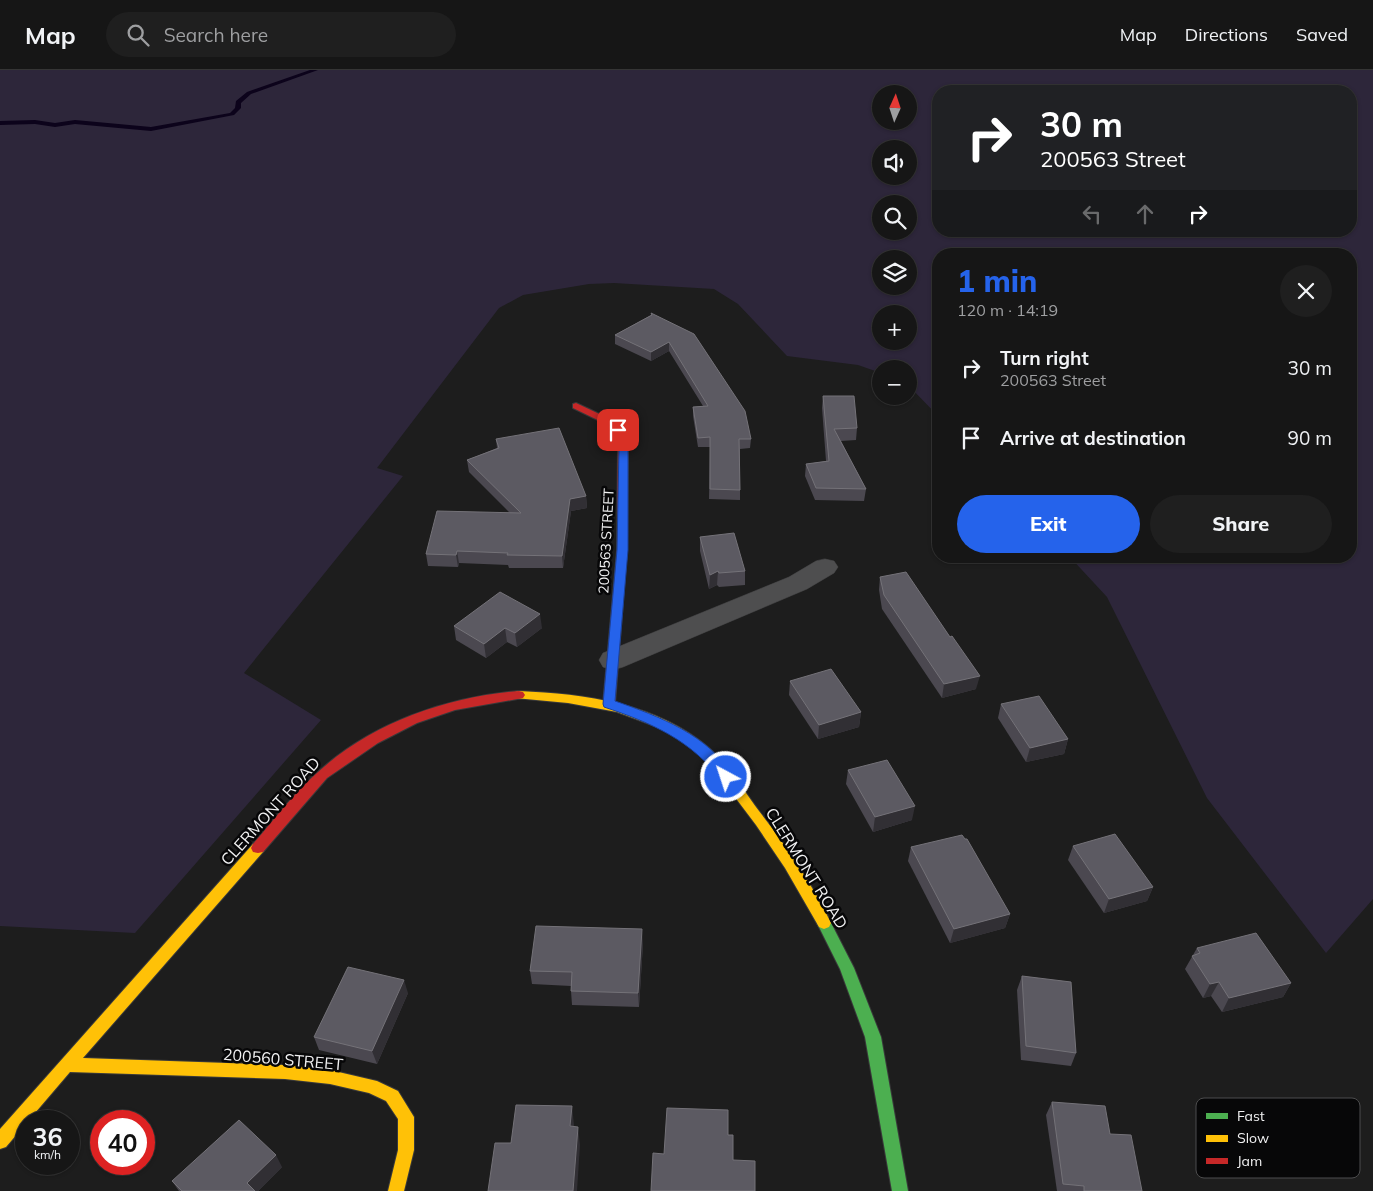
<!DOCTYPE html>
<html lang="en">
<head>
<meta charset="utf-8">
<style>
	body { margin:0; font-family:Mulish,sans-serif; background:#1f1f1f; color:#f1f3f6; height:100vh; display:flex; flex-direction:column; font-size:19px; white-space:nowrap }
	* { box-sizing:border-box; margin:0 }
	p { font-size:16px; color:#9e9fa1 }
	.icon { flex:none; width:28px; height:28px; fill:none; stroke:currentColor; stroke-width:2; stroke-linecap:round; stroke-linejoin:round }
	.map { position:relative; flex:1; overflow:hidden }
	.details { position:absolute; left:932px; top:178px; width:425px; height:315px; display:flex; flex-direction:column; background:#161616; border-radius:20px; box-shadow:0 1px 4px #0004,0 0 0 1px #353535 }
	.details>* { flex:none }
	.hud { position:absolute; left:932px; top:15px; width:425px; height:152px; border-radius:20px; box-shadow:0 1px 4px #0004,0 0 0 1px #353535; background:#202124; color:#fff; overflow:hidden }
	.needle { width:32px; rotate:3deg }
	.buttons { position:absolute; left:872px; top:15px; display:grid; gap:10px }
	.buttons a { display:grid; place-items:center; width:45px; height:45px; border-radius:50%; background:#161616; box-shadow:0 1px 4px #0004,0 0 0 1px #353535; font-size:25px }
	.speed { position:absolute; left:15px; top:1040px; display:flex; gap:10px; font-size:25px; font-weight:700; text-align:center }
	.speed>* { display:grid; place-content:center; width:65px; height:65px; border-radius:50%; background:#161616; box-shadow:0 1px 4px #0004,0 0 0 1px #353535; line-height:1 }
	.speed small { font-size:12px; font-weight:400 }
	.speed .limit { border:8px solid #d22; background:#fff; color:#111 }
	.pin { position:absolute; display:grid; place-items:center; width:42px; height:42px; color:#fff; margin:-21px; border-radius:10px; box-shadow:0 2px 8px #0006 }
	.me { position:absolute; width:55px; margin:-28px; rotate:320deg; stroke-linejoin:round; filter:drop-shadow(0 0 4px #0008) }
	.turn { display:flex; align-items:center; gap:18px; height:105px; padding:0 25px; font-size:22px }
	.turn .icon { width:65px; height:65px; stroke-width:2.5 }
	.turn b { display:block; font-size:35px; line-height:42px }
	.lanes { display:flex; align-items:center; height:48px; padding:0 25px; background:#0003; justify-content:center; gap:25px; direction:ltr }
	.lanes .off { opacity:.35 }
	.round { display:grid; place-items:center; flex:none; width:52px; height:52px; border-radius:26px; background:#1f1f1f }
	.headline { display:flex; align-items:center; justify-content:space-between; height:85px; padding:0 25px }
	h1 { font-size:30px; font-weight:800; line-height:38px; color:#2563eb }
	.action { display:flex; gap:10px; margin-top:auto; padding:10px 25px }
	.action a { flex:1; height:58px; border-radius:30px; background:#2563eb; color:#fff; font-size:20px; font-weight:800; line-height:58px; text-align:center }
	.action a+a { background:#1f1f1f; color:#f1f3f6 }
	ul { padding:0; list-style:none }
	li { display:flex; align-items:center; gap:15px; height:70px; padding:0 25px }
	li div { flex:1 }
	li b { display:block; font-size:19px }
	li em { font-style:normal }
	header { display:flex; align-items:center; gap:30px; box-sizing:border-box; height:70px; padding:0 25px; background:#161616; border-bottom:1px solid #353535 }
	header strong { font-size:24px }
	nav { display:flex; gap:28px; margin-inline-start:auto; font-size:18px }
	.search { width:350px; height:45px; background:#1f1f1f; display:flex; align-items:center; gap:12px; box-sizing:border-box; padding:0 18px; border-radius:28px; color:#9e9fa1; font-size:19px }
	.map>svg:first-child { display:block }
	.green { fill:#2d263a; fill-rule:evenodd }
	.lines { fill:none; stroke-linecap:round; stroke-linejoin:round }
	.stream { fill:#0c031b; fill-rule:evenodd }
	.street-casing { stroke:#39393a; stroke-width:1 }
	.fast-casing { stroke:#39393a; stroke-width:2 }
	.slow-casing { stroke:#39393a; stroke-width:2 }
	.jam-casing { stroke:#39393a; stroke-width:2 }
	.street { fill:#4e4e4f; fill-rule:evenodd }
	.fast { fill:#4caf50; fill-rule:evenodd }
	.slow { fill:#ffc107; fill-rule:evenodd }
	.jam { fill:#c62828; fill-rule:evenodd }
	.wall { fill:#4b4850 }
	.shaded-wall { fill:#312f34 }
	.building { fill:#5c5a62; stroke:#747278 }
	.route { fill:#2563eb; stroke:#184099 }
	.labels { text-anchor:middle; stroke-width:5; stroke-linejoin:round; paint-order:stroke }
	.street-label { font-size:14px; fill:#f1f1f2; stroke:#070708 }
	.near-street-label { font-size:16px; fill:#f1f1f2; stroke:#070708 }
	.key { fill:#070708; stroke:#4d4d4e; stroke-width:1 }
	.key-label { font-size:14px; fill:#f1f1f2 }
</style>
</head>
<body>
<header>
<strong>Map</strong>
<div class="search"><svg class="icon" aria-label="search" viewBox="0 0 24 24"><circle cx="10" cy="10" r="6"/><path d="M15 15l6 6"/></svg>Search here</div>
<nav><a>Map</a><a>Directions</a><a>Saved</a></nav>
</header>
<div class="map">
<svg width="1373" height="1121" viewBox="0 0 1373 1121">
	<rect width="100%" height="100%" fill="#1d1d1d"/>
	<path class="green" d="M0 0H1373V829L1326 883 1207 728 1107 527 1069 486H1351V184H939V347L909 316V299H881V303L858 295 787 286 738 234 714 219 614 213 589 214 523 225 499 238 377 398 403 406 244 603 321 650 135 863 0 856ZM1351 21V161H939V21ZM881 24H909V51H881ZM881 79H909V106H881ZM881 134H909V161H881ZM881 189H909V216H881ZM881 244H909V271H881Z"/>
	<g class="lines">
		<polygon class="stream" points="310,0 318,0 251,24 241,33 241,38 234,45 151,61 75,54 55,57 35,54 0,55 0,51 35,50 55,53 75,50 151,57 230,43 235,38 236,31 247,22"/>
		<g class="street-casing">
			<polygon id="street" points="825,489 834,491 838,497 834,503 807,519 623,597 613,600 603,597 599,590 603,583 789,507 816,491"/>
		</g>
		<g class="fast-casing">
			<polygon id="fast" points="824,847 829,849 854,898 881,967 908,1121 892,1121 865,967 840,899 817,853 819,849"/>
		</g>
		<g class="slow-casing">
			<g id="slow">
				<path d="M519 621C586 624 656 633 709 678 729 695 743 720 759 741 786 776 812 813 831 853L829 857 824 859 819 857 785 798 756 755 713 698 701 685 681 670 660 658 617 642 568 633 515 628 513 625 515 622Z"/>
				<polygon points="258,773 263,774 265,778 263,782 83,988 285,995 330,1000 377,1011 398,1021 414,1047 414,1080 404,1121 388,1121 398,1080 398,1049 386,1031 369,1023 330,1014 285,1009 70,1002 6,1077 0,1079 0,1059 253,774"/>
			</g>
		</g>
		<g class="jam-casing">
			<g id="jam">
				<polygon points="576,333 612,350 623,360 628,376 627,480 615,634 613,637 605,637 603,634 617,480 618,376 614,361 606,354 573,338 573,334"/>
				<path d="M519 621 523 622 525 625 523 628 455 640 417 653 378 673 327 708 263 782 258 783 253 782 251 778 253 774C274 750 293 724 317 703 371 653 447 627 519 621Z"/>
			</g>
		</g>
		<use href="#street" class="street"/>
		<use href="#fast" class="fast"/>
		<use href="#slow" class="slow"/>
		<use href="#jam" class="jam"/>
	</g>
	<g class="wall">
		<polygon points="651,243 751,369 750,378 740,379 740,430 709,429 710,377 698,377 693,346 693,337 703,336 669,281 651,291 615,274 615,265 651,245"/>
		<polygon points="823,326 857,358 856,370 841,371 866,419 864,431 815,430 805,406 806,394 826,391 822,338"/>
		<polygon points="496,369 586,426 587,438 571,441 563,498 509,498 508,495 459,493 458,497 428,496 426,484 510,443 469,402 467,390 497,378"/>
		<polygon points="700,467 745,501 745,515 719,517 717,515 709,519 700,481"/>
		<polygon points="880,507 976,619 942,628 882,539 879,520"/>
		<polygon points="454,556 542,558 517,577 507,572 486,588 456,570"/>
		<polygon points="790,611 861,642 859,657 818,669 789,625"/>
		<polygon points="1001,634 1068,669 1064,684 1026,692 998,648"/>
		<polygon points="848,700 912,750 873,762 846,714"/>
		<polygon points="1073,776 1153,817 1147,831 1104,843 1068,790"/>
		<polygon points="911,777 1010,844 1005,858 950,873 908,791"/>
		<polygon points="643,873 639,937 572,935 571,921 571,916 532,914 530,901"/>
		<polygon points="1197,878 1291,913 1283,927 1222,942 1211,926 1203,928 1185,899"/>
		<polygon points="1022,906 1076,983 1071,996 1021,990 1017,920"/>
		<polygon points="408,923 377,994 319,980 314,967"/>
		<polygon points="1052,1032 1110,1064 1142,1121 1057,1121 1046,1045"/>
		<polygon points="282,1097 258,1121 179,1121 172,1111"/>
	</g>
	<g class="shaded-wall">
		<polygon points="669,272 669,281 651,291 651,282"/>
		<polygon points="586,426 587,438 571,441 563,498 562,486 570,429"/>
		<polygon points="457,481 459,493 458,497 456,485"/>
		<polygon points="718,501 717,515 709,519 710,505"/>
		<polygon points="540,544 542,558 517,577 515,563"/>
		<polygon points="505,558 507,572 486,588 484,574"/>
		<polygon points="980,606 976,619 942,628 944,614"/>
		<polygon points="861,642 859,657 818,669 819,655"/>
		<polygon points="1068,669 1064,684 1026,692 1030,678"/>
		<polygon points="915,736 912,750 873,762 875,747"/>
		<polygon points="1153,817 1147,831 1104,843 1109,829"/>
		<polygon points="1010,844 1005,858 950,873 954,859"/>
		<polygon points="642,859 643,873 639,937 638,923"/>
		<polygon points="404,910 408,923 377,994 372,981"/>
		<polygon points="1219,912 1211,926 1203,928 1210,914"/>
		<polygon points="1291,913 1283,927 1222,942 1229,928"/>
		<polygon points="572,1036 574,1055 573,1075 570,1056"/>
		<polygon points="578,1057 580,1075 577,1121 573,1121"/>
		<polygon points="276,1085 282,1097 258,1121 251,1121 247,1113"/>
	</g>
	<g class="building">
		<polygon points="651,243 694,264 745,341 751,369 739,369 740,420 710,419 710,367 698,368 693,337 708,336 669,272 651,282 615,265 652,245"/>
		<polygon points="823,326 854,326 857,358 834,359 866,419 816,418 806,394 829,391"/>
		<polygon points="559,358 586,426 570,429 562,486 507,485 508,483 457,481 456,485 426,484 437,441 521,443 467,390 499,378 496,369"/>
		<polygon points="734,463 745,501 719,503 718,501 710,505 700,467"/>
		<polygon points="906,502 950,567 952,566 980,606 944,614 884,525 880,507"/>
		<polygon points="500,522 540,544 515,563 505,558 484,574 454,556"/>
		<polygon points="831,599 861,642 819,655 790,611"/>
		<polygon points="1039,626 1068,669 1030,678 1001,634"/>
		<polygon points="887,690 915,736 875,747 848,700"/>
		<polygon points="1115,764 1153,817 1109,829 1073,776"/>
		<polygon points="962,765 965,769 967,769 1010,844 954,859 911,777"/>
		<polygon points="536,856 642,859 638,923 571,921 572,902 530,901"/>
		<polygon points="1256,863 1291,913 1229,928 1219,912 1210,914 1192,886 1200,883 1197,878"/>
		<polygon points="348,897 404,910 372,981 314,967"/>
		<polygon points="1022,906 1071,912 1076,983 1026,976"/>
		<polygon points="1052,1032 1105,1036 1110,1064 1131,1065 1142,1121 1084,1121 1084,1116 1063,1114"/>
		<polygon points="516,1035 572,1036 570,1056 578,1057 573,1121 488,1121 495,1073 511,1073"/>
		<polygon points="667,1038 728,1040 728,1065 733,1065 733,1090 755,1091 755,1121 651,1121 653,1083 664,1084"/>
		<polygon points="239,1050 276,1085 247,1113 255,1121 182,1121 172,1111"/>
	</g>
	<path class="route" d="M614 358H621L628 376V480L615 631C658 646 710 665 733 707L731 711H722C691 670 652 653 604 637L603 634 617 480 619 376 613 360Z"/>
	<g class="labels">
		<g class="street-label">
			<text transform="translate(606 471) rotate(-87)" y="5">200563 STREET</text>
		</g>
		<g class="near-street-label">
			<text transform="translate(270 741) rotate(-48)" y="6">CLERMONT ROAD</text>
			<text transform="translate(807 798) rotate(58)" y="6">CLERMONT ROAD</text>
			<text transform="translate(283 989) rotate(5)" y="6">200560 STREET</text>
		</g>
	</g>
	<rect x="1196" y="1028" width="164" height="80" rx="8" class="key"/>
	<rect x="1206" y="1043" width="22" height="6" fill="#4caf50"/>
	<rect x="1206" y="1065" width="22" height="7" fill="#ffc107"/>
	<rect x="1206" y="1088" width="22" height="6" fill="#c62828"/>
	<g class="key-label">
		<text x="1237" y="1051">Fast</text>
		<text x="1237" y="1073">Slow</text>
		<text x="1237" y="1096">Jam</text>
	</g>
</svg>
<div class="buttons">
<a><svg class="needle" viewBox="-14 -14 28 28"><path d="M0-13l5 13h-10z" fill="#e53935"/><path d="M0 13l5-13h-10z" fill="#9e9fa1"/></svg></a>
<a><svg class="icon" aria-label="sound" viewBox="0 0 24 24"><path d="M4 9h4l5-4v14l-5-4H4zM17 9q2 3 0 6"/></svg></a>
<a><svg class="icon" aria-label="search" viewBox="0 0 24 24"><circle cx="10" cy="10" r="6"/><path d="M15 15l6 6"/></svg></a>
<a><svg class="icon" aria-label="layers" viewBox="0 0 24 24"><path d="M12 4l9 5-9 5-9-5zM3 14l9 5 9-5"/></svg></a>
<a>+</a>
<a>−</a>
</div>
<div class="speed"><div>36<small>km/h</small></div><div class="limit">40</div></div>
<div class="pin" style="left:618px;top:360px;background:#d93025"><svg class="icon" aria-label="arrive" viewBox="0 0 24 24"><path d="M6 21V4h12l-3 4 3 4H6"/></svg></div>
<svg class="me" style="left:726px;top:707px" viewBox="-20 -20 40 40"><circle r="17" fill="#2563eb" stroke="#fff" stroke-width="3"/><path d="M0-11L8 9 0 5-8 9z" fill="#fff"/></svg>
<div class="hud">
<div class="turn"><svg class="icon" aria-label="right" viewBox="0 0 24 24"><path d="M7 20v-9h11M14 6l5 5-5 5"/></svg><div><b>30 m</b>200563 Street</div></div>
<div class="lanes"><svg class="icon off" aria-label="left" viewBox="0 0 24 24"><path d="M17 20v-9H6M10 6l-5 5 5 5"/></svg><svg class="icon off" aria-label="ahead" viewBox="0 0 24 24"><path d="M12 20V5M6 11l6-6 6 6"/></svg><svg class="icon" aria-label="right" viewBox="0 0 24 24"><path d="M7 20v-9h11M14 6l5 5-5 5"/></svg></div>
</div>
<section class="details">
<div class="headline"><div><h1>1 min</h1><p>120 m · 14:19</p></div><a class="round"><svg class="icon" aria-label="close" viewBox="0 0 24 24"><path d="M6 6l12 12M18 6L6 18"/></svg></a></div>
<ul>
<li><svg class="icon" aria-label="right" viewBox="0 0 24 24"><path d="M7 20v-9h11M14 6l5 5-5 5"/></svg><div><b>Turn right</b><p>200563 Street</p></div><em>30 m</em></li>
<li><svg class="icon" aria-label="arrive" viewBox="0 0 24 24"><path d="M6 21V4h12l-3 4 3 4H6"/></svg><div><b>Arrive at destination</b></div><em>90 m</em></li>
</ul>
<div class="action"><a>Exit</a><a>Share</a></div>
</section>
</div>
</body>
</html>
